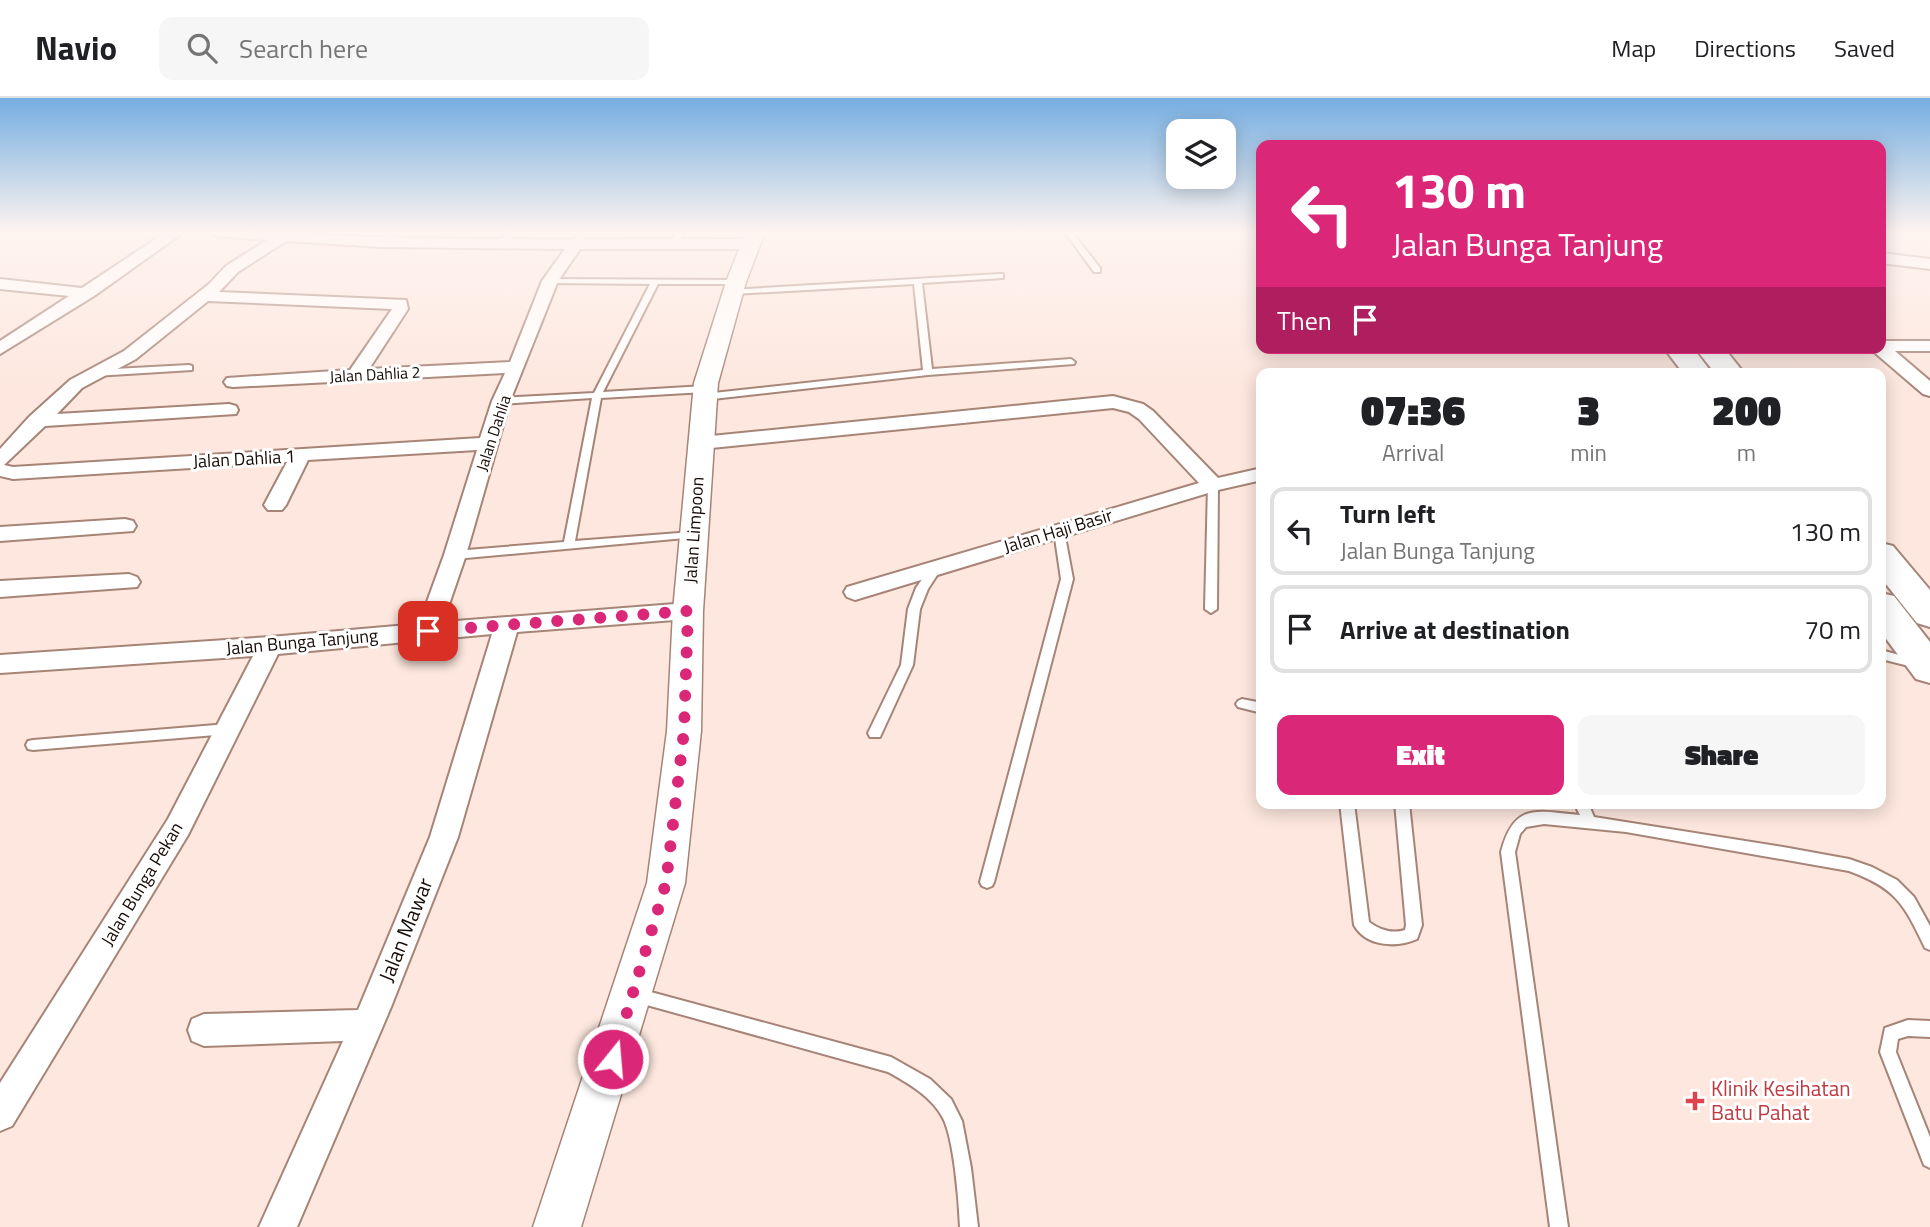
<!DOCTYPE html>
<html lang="en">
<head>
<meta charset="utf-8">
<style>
	body { margin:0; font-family:"Titillium Web",sans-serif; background:#f6f6f6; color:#202124; height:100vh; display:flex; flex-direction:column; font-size:26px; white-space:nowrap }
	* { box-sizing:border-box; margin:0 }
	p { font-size:23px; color:#757577 }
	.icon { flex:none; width:38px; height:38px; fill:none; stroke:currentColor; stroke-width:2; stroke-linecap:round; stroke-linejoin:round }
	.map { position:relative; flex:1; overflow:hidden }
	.panel { position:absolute; left:1256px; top:270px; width:630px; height:441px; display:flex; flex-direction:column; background:#fff; border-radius:14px; box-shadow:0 4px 18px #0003 }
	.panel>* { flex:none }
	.guide { position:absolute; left:1256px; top:42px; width:630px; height:214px; border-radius:14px; box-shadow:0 4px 18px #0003; background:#db2777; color:#fff; overflow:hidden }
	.fabs { position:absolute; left:1166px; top:21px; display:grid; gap:14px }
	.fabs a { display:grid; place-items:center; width:70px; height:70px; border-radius:14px; background:#fff; box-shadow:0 4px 18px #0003; font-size:35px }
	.pin { position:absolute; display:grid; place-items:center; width:60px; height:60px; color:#fff; margin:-30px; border-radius:14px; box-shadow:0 4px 10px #0006 }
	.me { position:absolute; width:77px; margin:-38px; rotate:17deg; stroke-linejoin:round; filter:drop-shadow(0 0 5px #0008) }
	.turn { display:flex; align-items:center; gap:24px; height:147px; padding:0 21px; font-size:32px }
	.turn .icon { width:91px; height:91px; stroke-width:2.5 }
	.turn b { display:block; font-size:49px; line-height:60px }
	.then { display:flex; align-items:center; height:66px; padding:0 21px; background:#0003; gap:14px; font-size:26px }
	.eta { display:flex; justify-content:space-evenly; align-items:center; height:119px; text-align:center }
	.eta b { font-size:42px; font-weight:800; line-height:49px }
	.button { display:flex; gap:14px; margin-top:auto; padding:14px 21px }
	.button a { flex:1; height:80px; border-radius:14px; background:#db2777; color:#fff; font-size:28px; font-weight:800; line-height:80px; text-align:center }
	.button a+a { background:#f6f6f6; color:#202124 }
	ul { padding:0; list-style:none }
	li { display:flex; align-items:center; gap:21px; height:88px; margin:0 14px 10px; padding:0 7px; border:4px solid #e0e0e0; border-radius:14px }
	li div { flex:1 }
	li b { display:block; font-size:26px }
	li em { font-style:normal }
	header { display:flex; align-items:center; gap:42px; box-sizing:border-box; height:98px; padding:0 35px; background:#fff; border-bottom:2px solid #e0e0e0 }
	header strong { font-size:33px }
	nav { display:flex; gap:38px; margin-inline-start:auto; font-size:24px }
	.search { width:490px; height:63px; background:#f6f6f6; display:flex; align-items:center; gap:18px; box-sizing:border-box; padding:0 24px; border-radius:14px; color:#757577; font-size:26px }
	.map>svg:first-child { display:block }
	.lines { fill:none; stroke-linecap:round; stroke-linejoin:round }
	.service-casing { stroke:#a68477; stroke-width:4 }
	.minor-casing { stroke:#a68477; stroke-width:4 }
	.tertiary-casing { stroke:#a68477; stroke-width:3 }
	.trunk-casing { stroke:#a68477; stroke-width:4 }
	.service { fill:#fff; fill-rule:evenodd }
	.minor { fill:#fff; fill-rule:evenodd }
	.tertiary { fill:#fff; fill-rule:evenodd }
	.trunk { fill:#fff; fill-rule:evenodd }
	.route { stroke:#db2777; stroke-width:12; stroke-dasharray:0 21.6 }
	.health-dot { fill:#e0444e; stroke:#fff; stroke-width:2.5 }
	.labels { text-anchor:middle; stroke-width:6; stroke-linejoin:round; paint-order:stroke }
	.far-street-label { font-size:16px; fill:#170b07; stroke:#fff }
	.street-label { font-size:18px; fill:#170b07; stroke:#fff }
	.near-street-label { font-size:21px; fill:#170b07; stroke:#fff }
	.near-health-label { font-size:21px; fill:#be3a42; stroke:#fff; text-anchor:start }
</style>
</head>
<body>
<header>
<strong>Navio</strong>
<div class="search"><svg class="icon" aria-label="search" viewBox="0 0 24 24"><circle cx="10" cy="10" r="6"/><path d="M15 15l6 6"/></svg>Search here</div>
<nav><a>Map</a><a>Directions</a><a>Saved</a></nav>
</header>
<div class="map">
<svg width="1930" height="1129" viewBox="0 0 1930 1129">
	<rect width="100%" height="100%" fill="#fde7de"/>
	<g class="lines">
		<g class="service-casing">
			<g id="service">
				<polygon points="389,134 397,134 386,146 380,146 380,142"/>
				<polygon points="509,134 517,134 504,148 498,148 498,144"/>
				<polygon points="579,134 587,134 579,148 573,148 572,146"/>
				<polygon points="676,134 684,134 679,145 675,147 671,145"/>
				<polygon points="1065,134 1072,134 1100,170 1100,174 1094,174"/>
				<polygon points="1000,176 1003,176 1003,180 922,185 932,271 1071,261 1075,264 1074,266 928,277 704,302 699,299 704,296 923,272 914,186 733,196 730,196 730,192"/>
				<polygon points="547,181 736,182 740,184 736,186 658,186 603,294 705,288 710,291 705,294 601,300 575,443 692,434 696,435 697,437 696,439 455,461 449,457 455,453 564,444 592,300 501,306 496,303 501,300 594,295 650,186 550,185 547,185"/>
				<polygon points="189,267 192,268 192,272 95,278 90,275 95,272"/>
				<polygon points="1213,384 1218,387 1217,511 1211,515 1205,511 1208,387"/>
				<polygon points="1059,430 1064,433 1073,481 994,784 992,788 987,790 982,788 980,784 1061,481 1054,433"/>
				<polygon points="935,467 941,471 928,491 920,511 913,567 880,639 870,639 868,635 901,567 908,511 916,490 931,468"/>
				<polygon points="1881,552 1921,563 1923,566 1917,570 1881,561"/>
				<polygon points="1242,601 1262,605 1262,615 1238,609 1236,606 1238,603"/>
				<polygon points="228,626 233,627 234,631 233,635 228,636 33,652 28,651 26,647 28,643 33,642"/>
				<path d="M1340 705H1354L1369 824C1380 832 1392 836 1405 832L1406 827 1395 705H1409L1422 827 1417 841C1397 850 1366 849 1354 827Z"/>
				<path d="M1574 705H1588L1594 719 1783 749 1849 761 1872 769 1897 782 1914 799 1930 828V852L1925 850C1904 806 1896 790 1849 773L1626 734 1544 726 1526 729 1520 736 1515 754 1568 1129H1550L1501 754C1514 704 1536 713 1580 717Z"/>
				<path d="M636 890 891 959 930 981 951 1001 962 1023 971 1070 978 1129H960C959 1104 954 1041 943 1020 932 999 908 985 888 974L636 904 630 902 628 897 630 892Z"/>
				<polygon points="1908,922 1930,923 1930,939 1908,938 1898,941 1896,954 1930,1039 1930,1070 1924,1067 1880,954 1885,930"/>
			</g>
		</g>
		<g class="minor-casing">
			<g id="minor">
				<polygon points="166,134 184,134 94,198 0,256 0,243 69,198 0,191 0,181 82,190"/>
				<path d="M209 134C268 134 326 138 384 139 507 143 630 141 752 141L760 146 752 151H580L558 183 510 303 466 457 443 524 688 505 696 507 700 513 696 519 688 521 517 534 458 739 391 909 297 1129H259L343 943 204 948 192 943 188 932 192 921 204 916 358 912 430 739 492 536 278 556 188 737 12 1028 0 1033V985L168 721 253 558 0 575V557L270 539 419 526 444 457 477 352 308 362 286 407 282 412H268L264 407 287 364 13 381 0 378V351L29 319 70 282 124 253 209 186 226 168 267 142 216 138ZM286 143 383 149 565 151 542 183 510 264 369 271 408 211 406 202 219 194 238 174ZM208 203 392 211 350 272 227 280 224 284 227 288 233 289 505 275 492 303 480 340 13 369 4 367 45 328 236 316 238 312 236 308 229 306 57 316 82 290 136 261Z"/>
				<polygon points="1881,155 1930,161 1930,171 1881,165"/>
				<polygon points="1881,243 1930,243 1930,253 1895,253 1930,283 1930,298 1923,296 1874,254 1871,250 1881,250"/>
				<polygon points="1113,298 1143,306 1153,313 1218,380 1262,370 1262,382 1218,392 855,502 847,499 844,494 847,489 1199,385 1139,321 1129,314 1113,310 701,351 691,345 701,339"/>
				<polygon points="125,421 133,423 136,428 133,433 0,443 0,429"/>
				<polygon points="129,476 137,479 140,484 137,489 0,499 0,483"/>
			</g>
		</g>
		<g class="tertiary-casing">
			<polygon id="tertiary" points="746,134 765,134 746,184 718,285 703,513 701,633 685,785 581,1129 533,1129 647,785 667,633 673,513 694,285 726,184"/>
		</g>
		<g class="trunk-casing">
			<g id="trunk">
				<polygon points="1664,250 1693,250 1712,275 1683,275"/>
				<polygon points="1695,250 1724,250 1744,275 1715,275"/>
				<polygon points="1881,445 1893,448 1930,492 1930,529 1917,525 1881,480"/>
				<polygon points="1881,495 1894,498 1930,544 1930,585 1916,581 1881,534"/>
			</g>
		</g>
		<use href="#service" class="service"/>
		<use href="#minor" class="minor"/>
		<use href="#tertiary" class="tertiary"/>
		<use href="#trunk" class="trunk"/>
	</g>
	<linearGradient id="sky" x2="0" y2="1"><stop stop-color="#75aee1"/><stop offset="0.46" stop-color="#fef4f0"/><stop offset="1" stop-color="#fef4f0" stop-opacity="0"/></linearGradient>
	<rect width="1930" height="292" fill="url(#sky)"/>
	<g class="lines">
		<polyline class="route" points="428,533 688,513 684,633 666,785 613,961"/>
	</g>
	<path class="health-dot" d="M1691.5 992.5h7v7h7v7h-7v7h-7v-7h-7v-7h7z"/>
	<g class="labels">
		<g class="far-street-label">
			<text transform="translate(375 276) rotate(-3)" y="6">Jalan Dahlia 2</text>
			<text transform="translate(493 335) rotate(-72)" y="6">Jalan Dahlia</text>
		</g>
		<g class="street-label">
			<text transform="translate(244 361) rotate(-3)" y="6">Jalan Dahlia 1</text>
			<text transform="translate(694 432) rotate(-86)" y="6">Jalan Limpoon</text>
			<text transform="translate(1058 433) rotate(-17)" y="6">Jalan Haji Basir</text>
			<text transform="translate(302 544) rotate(-5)" y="6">Jalan Bunga Tanjung</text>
			<text transform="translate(142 786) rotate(-59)" y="6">Jalan Bunga Pekan</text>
		</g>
		<g class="near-street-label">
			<text transform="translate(406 832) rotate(-68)" y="7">Jalan Mawar</text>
		</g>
		<g class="near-health-label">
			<text x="1711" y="998">Klinik Kesihatan<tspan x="1711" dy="24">Batu Pahat</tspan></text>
		</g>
	</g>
</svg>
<div class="fabs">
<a><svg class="icon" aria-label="layers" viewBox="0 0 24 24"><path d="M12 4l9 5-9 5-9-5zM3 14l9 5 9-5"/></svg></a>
</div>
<div class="pin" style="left:428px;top:533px;background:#d93025"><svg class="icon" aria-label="arrive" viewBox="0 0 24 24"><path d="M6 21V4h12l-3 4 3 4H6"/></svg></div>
<svg class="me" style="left:613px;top:961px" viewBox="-20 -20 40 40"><circle r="17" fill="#db2777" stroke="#fff" stroke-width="3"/><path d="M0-11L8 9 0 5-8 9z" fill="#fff"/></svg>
<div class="guide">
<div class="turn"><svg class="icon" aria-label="left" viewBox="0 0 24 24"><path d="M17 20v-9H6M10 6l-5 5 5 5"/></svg><div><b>130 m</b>Jalan Bunga Tanjung</div></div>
<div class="then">Then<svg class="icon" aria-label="arrive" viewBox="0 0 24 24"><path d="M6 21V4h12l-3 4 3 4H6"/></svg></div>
</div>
<section class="panel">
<div class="eta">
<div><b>07:36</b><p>Arrival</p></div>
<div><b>3</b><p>min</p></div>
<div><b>200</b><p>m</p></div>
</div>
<ul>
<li><svg class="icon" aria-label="left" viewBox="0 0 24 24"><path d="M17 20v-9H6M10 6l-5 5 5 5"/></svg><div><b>Turn left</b><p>Jalan Bunga Tanjung</p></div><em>130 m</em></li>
<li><svg class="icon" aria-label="arrive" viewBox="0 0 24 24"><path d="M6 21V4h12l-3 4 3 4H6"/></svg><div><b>Arrive at destination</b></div><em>70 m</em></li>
</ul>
<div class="button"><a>Exit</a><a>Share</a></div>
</section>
</div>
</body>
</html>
